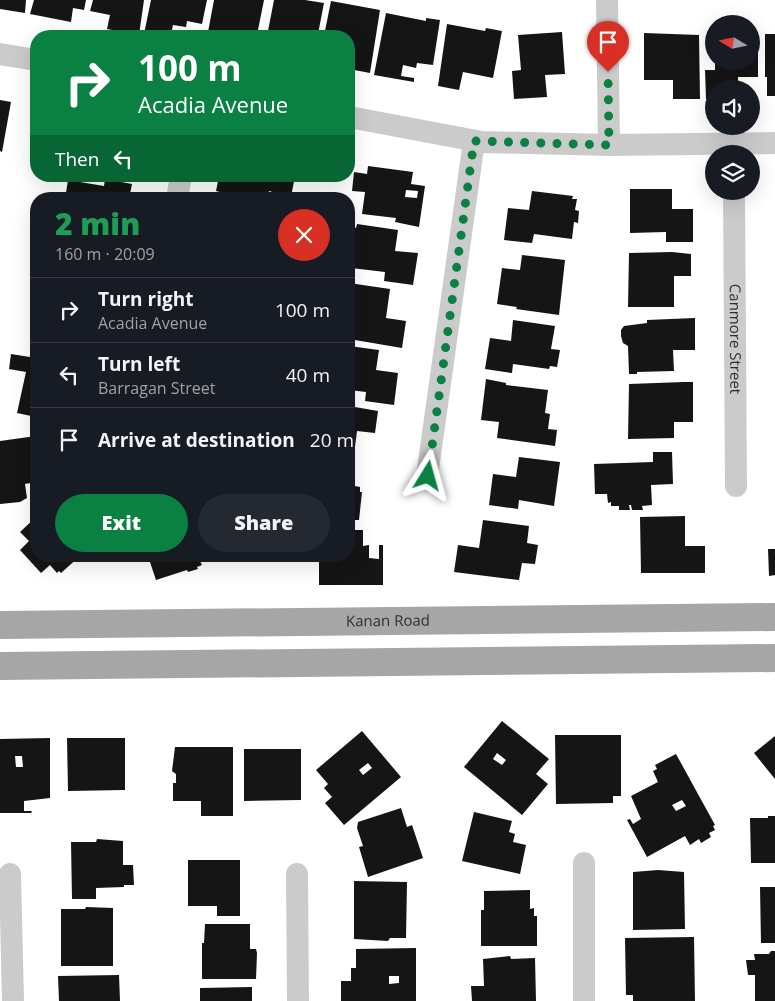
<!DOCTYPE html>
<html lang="en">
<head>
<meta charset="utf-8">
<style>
	body { margin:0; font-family:"Open Sans",sans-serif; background:#242831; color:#f1f3f6; height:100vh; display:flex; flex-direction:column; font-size:19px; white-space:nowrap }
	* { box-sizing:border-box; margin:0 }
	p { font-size:16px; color:#9ea1a6 }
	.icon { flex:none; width:28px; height:28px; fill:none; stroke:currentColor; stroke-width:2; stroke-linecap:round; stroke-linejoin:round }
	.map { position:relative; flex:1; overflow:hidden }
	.drawer { position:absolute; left:30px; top:192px; width:325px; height:370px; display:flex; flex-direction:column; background:#171b24; border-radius:20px; box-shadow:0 5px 20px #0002 }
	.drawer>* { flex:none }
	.top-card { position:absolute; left:30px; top:30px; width:325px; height:152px; border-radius:20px; box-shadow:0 5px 20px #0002; background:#0b8043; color:#fff; overflow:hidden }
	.needle { width:32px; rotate:280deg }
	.tools { position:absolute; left:705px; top:15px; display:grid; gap:10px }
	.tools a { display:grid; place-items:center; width:55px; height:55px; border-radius:50%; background:#171b24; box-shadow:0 5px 20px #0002; font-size:25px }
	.pin { position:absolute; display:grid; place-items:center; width:42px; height:42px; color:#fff; margin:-51px -21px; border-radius:50% 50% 50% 0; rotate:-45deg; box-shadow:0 0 5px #0007 }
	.pin .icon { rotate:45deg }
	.me { position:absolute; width:55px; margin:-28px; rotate:8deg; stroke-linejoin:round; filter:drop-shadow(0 0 4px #0008) }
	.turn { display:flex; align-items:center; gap:18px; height:105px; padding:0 25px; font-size:22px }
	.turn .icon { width:65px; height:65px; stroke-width:2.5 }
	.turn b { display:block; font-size:35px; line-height:42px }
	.then { display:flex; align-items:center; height:48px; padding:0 25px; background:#0003; gap:10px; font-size:19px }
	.round { display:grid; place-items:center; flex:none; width:52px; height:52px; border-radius:26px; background:#242831 }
	.overview { display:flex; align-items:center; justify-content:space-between; height:85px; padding:0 25px }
	h1 { font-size:30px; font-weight:800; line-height:38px; color:#1e9e55 }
	.cta { display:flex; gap:10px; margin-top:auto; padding:10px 25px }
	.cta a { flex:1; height:58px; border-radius:30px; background:#0b8043; color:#fff; font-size:20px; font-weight:800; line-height:58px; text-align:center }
	.cta a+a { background:#242831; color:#f1f3f6 }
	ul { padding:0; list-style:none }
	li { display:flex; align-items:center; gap:15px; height:65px; padding:0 25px; border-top:1px solid #363941 }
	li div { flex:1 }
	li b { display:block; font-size:19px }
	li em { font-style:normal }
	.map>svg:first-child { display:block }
	.building { fill:#151515; fill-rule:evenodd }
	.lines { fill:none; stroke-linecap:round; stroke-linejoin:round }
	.minor { stroke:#cbcbcb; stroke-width:22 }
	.major { stroke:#a6a6a6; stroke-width:28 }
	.route { stroke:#0b8043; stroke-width:9; stroke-dasharray:0 16.2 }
	.labels { text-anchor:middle; stroke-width:5; stroke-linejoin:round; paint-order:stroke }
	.street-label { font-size:15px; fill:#2e2e2e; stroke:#fff }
</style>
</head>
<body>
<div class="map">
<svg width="775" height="1001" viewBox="0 0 775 1001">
	<rect width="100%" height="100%" fill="#fff"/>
	<g class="building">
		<polygon points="0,0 26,0 25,13 0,9"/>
		<polygon points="34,0 86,0 84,10 73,8 71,22 30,14"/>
		<polygon points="93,0 144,0 139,35 107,29 110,15 90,11"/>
		<polygon points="151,0 207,0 202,24 187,21 186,27 173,25 171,34 176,36 144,34"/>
		<polygon points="214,0 264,0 258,30 261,31 260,36 220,36 208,32"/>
		<polygon points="274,0 305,0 324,3 318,34 320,36 267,36"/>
		<polygon points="331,1 380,10 370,73 349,69 349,36 324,36"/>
		<polygon points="386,13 426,21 426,18 440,20 433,65 417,63 416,68 403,65 401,76 414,78 414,82 374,75"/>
		<polygon points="447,24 485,31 486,28 502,31 493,78 463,72 459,90 438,86"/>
		<polygon points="562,32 565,74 545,75 547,97 514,99 512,71 521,70 518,35"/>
		<polygon points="644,33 699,35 700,99 673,99 673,80 644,80"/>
		<polygon points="758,34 758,77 738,77 738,89 714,89 714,99 706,99 705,70 715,70 715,61 751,61 751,35"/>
		<polygon points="765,34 775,34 775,96 767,96 767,77 765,77"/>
		<polygon points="0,100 11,102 2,152 0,151"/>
		<path d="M368 166 413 172 411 184 425 186 419 227 395 222 396 218 362 214 365 192 352 191 354 172 367 174ZM406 190 418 191 417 198 405 197Z"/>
		<polygon points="219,176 295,176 291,197 269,191 267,199 247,199 216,191"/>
		<polygon points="105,179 132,184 129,199 65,199 68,180 104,186"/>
		<polygon points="630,189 672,189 672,209 693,209 693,242 666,242 666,232 630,233"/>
		<polygon points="532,191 573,196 572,199 577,199 575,210 579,211 578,223 574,222 572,239 534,234 532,243 504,240 508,208 529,210"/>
		<polygon points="357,224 398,230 395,251 418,253 413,285 384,281 385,272 351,268 355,237 352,237 353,227 356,228"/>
		<polygon points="672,252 691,254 691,276 674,276 674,307 628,307 629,253"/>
		<polygon points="522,255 565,260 559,315 516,309 517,307 497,304 502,268 520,270"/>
		<polygon points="349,283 390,289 386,318 406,321 402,348 349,339"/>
		<polygon points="695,318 695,350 673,350 674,371 637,372 637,374 629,374 628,346 623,343 621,336 621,330 624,326 647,323 647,320"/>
		<polygon points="513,320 555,326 551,349 560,350 557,367 550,366 549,369 513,364 512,373 485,369 490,338 511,341"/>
		<polygon points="349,346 379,350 376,370 398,373 394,405 365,401 366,392 349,390"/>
		<polygon points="11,354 36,358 36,417 17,413 26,372 9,369"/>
		<polygon points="486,379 506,383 506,385 548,390 545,413 550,414 548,429 557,430 555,446 497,438 499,422 481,420"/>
		<polygon points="684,382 693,382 693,422 674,422 674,438 628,439 629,384"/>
		<polygon points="349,406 378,411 375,433 357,431 353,462 349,462"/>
		<polygon points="36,436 36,482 25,484 27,498 20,502 0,504 0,441"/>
		<polygon points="653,452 672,452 673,484 651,485 652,505 642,506 643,510 632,510 631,505 629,505 630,510 619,510 619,506 611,506 611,502 608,503 607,494 595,494 594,464 653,462"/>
		<polygon points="519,457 560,462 554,506 519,500 518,509 489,505 493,474 516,477"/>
		<polygon points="349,485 360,487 360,492 362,492 359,520 349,520"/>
		<polygon points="685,516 685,546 705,546 705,573 641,573 640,517"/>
		<polygon points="36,517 36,556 80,556 61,573 59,571 57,573 50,565 41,573 20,550 29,541 20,532"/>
		<polygon points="483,520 529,526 527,543 538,545 535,564 522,563 519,580 454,572 458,545 479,548"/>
		<polygon points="349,530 363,530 363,546 369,545 369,558 379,559 379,545 383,545 383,585 319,585 319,556 349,556"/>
		<polygon points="768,549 775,549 775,575 769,576"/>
		<polygon points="148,556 203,556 204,560 200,561 202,565 197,567 198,569 188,572 187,570 156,580"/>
		<path d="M502 721 549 759 536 774 548 784 522 815 464 767ZM497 753 506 760 502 765 493 759Z"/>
		<path d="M362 731 401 777 344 825 325 803 332 797 324 788 328 784 316 770ZM368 763 372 768 363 775 359 770Z"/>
		<polygon points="555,735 621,735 621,796 613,796 613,803 556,804"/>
		<polygon points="775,736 775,779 754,753"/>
		<path d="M50 738V798L24 801V811H32L31 813H0V739ZM15 756H22L23 767H16Z"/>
		<polygon points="67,738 125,738 125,790 68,791"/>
		<polygon points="175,747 233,747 233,816 201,816 201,801 173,801 173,783 176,783 176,774 172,771"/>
		<polygon points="244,749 301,749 301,800 244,801"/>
		<path d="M676 754 715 825 713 826 715 830 709 833 711 837 701 843 699 839 690 845 685 836 647 857 627 820 630 819 633 824 641 819 631 796 658 782 653 771 657 769 655 765ZM682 800 686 806 676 811 672 805Z"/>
		<polygon points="401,808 407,827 412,825 423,858 368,877 359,847 363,846 357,828 358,822"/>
		<polygon points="474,812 512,821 509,832 515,834 513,842 526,845 520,874 462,861"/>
		<polygon points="768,816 775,816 775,863 751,863 750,818 768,818"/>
		<polygon points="97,839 123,841 123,865 133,865 134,885 124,885 124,887 96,888 96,899 72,899 71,842 96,842"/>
		<polygon points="188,860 240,860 240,916 217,916 217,906 188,906"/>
		<polygon points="658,870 684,872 685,929 633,930 633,872"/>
		<polygon points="354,881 407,882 406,938 390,938 388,941 354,939"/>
		<polygon points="760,887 775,887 775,943 761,943"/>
		<polygon points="530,890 530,909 534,908 534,916 537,916 537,946 481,946 481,910 484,910 484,891"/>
		<polygon points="86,907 113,908 113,966 61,966 61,909 85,909"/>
		<polygon points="205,924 250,924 250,949 256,949 257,953 256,979 202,979 202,943 204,943"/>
		<polygon points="694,937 695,1001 633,1001 633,995 626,995 625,938"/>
		<path d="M416 948V1001H341V981H351V968H356V949ZM389 976H399V983L389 984Z"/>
		<polygon points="771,951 775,951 775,1001 755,1001 755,975 748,975 746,960 755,960 754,954 769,954"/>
		<polygon points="510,956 511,959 535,958 536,1001 472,1001 471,986 484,986 483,959"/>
		<polygon points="119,975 120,1001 59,1001 58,976"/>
		<polygon points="252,987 252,1001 200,1001 200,988"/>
	</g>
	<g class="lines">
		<g class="minor">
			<polyline points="607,0 609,145"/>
			<polyline points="0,54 36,60"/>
			<polyline points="349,117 482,142 609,145 775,143"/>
			<path id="s1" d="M734 191 736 486"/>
			<polyline points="177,199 181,176"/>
			<polyline points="427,476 474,141"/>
			<polyline points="584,863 584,1001"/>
			<polyline points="10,874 13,1001"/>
			<polyline points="297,874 298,1001"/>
		</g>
		<g class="major">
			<path id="s2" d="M0 625 775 617"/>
			<polyline points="0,666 775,658"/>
		</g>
	</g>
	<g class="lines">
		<polyline class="route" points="428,476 474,141 609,145 608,72"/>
	</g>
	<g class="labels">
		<g class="street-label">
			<text dy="5" stroke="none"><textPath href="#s1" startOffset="148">Canmore Street</textPath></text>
			<text dy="5" stroke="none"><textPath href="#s2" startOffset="388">Kanan Road</textPath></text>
		</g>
	</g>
</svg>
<div class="tools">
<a><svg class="needle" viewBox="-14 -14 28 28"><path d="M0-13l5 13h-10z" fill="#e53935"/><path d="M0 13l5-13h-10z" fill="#9ea1a6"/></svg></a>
<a><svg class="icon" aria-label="sound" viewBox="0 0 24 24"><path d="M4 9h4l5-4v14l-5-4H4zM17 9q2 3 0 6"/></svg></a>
<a><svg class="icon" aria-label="layers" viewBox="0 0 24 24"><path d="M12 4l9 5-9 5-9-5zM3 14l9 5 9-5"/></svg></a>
</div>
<div class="pin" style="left:608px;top:72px;background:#d93025"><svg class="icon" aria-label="arrive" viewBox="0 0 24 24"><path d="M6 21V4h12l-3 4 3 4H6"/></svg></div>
<svg class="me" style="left:428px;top:476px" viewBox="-20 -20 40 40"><path d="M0-17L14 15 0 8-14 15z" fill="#0b8043" stroke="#fff" stroke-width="4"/></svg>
<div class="top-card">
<div class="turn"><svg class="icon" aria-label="right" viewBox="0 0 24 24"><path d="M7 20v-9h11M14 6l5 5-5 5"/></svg><div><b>100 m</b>Acadia Avenue</div></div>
<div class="then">Then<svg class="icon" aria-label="left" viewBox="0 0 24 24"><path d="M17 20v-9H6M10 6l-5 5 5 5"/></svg></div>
</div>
<section class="drawer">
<div class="overview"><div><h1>2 min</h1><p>160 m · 20:09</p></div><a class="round" style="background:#d93025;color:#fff"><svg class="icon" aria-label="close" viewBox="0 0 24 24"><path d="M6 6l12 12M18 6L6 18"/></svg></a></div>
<ul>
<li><svg class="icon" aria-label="right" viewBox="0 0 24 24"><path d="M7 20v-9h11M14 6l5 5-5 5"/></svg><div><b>Turn right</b><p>Acadia Avenue</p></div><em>100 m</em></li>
<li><svg class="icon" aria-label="left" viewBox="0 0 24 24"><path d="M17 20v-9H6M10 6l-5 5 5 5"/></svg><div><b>Turn left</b><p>Barragan Street</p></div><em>40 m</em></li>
<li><svg class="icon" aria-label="arrive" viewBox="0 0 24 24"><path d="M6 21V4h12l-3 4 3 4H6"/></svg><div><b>Arrive at destination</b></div><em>20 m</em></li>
</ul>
<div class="cta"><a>Exit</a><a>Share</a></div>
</section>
</div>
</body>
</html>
